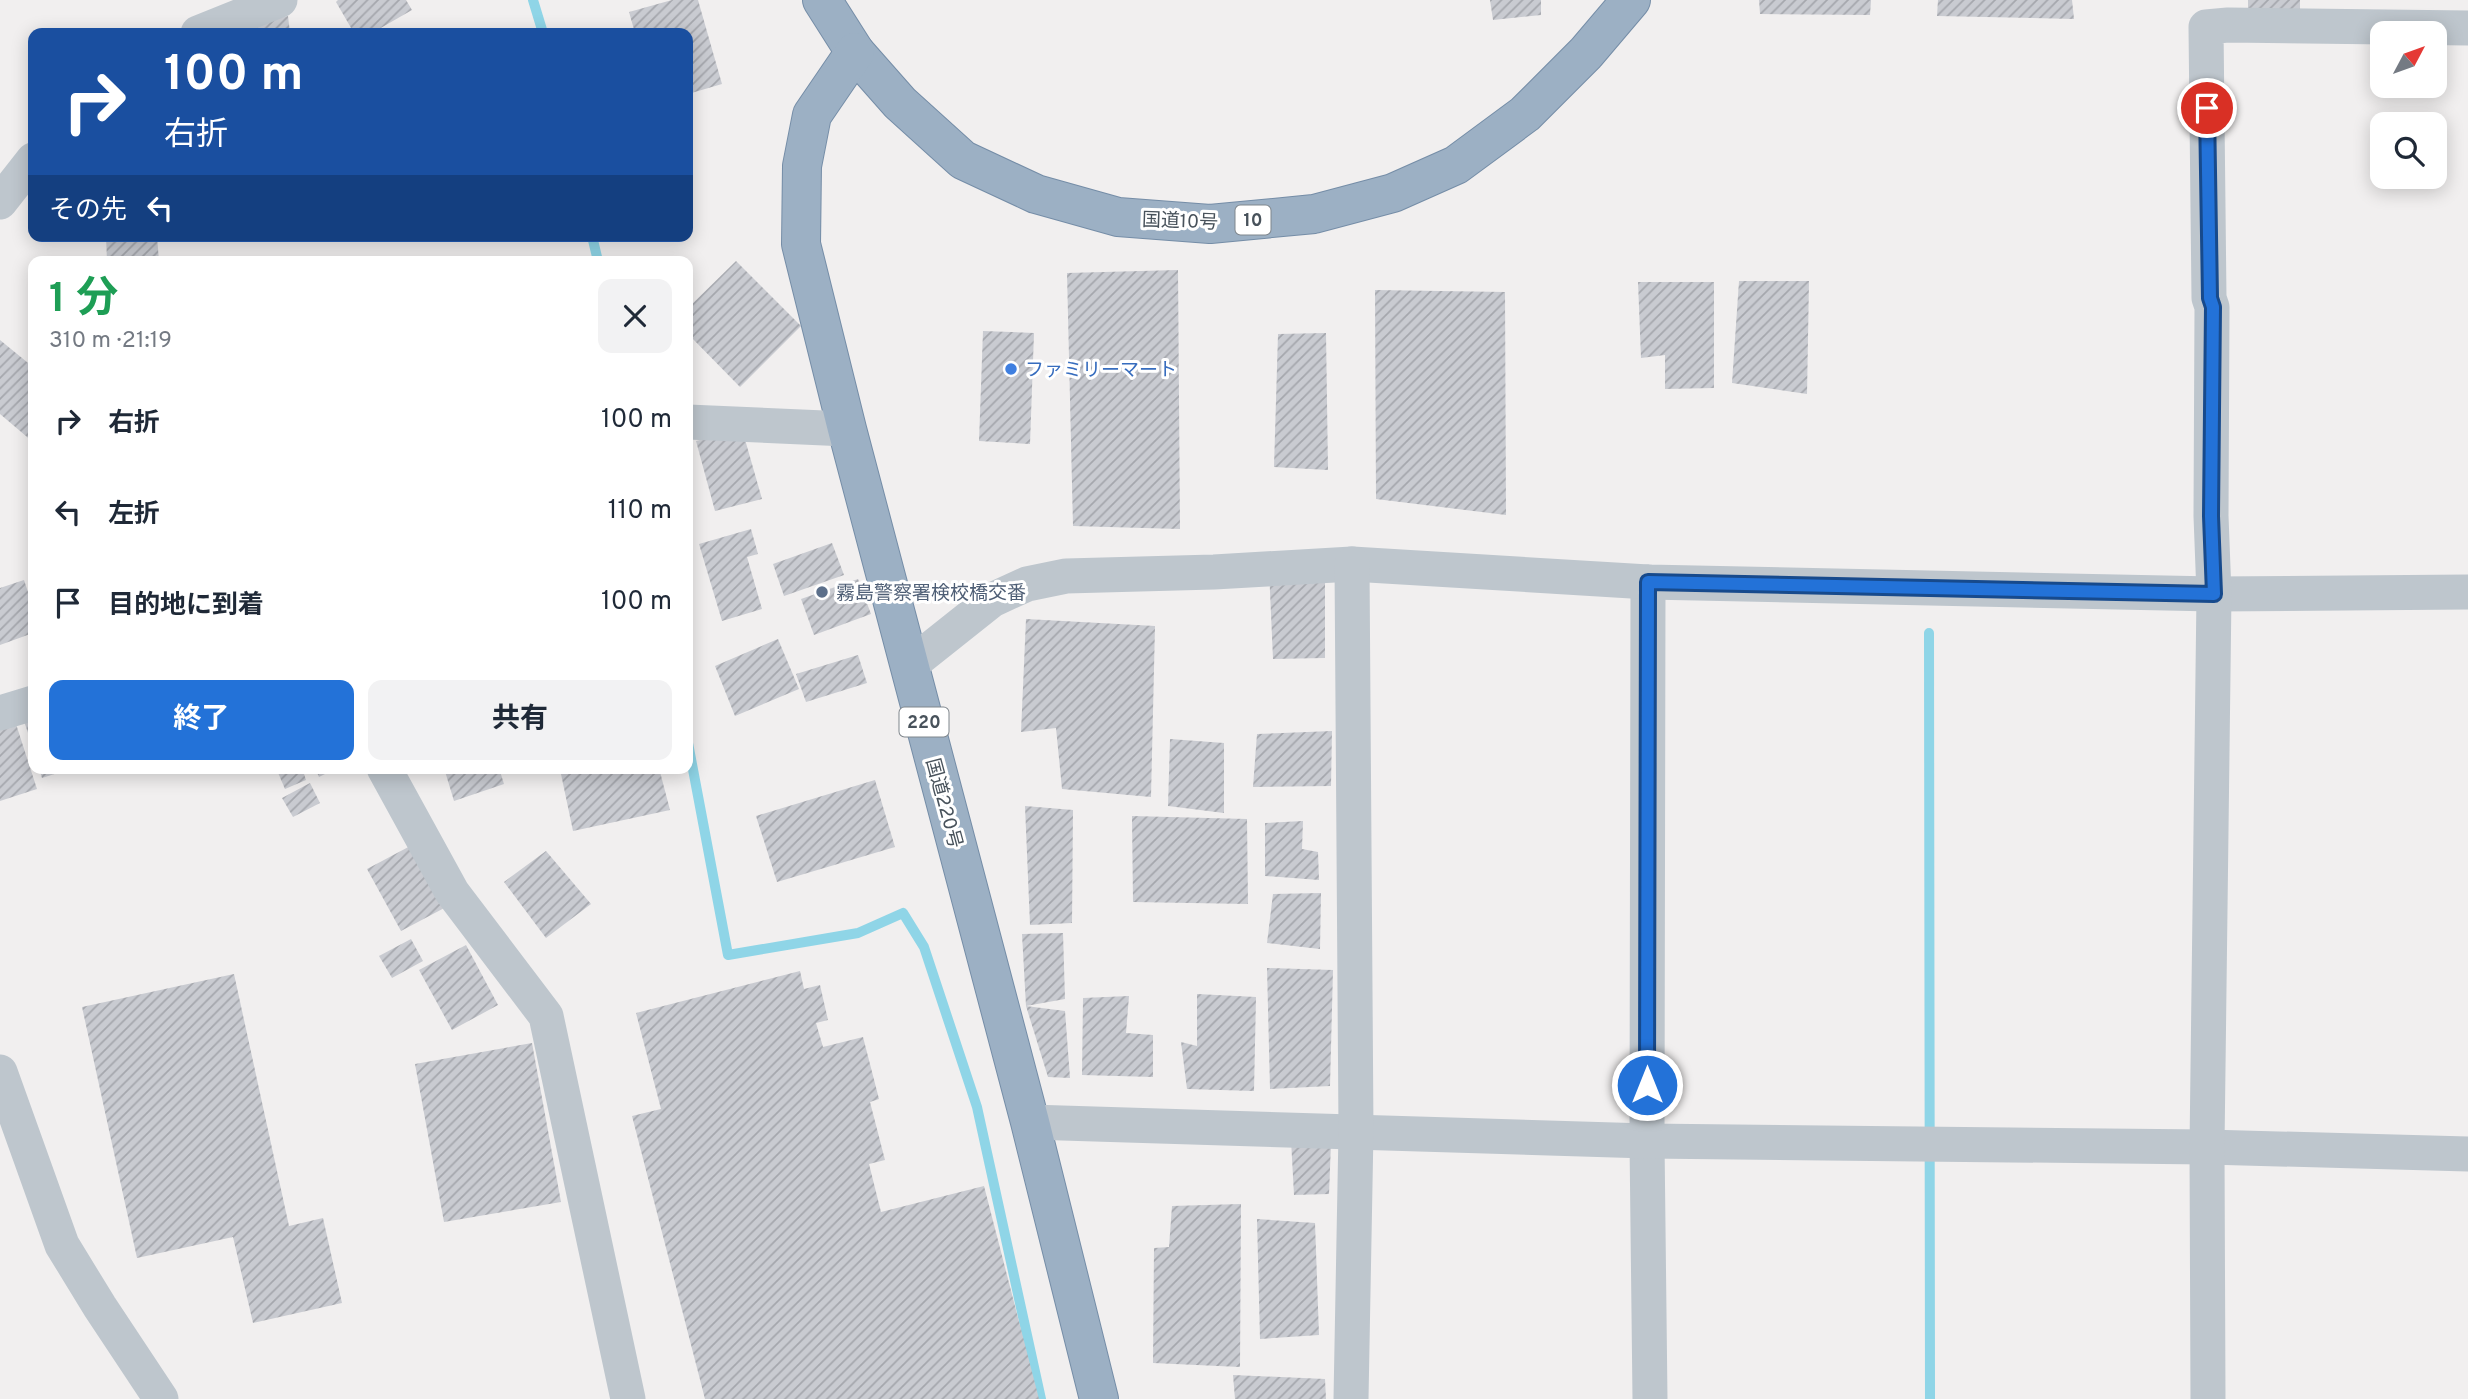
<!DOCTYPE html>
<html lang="ja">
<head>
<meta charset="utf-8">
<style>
	body { margin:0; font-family:Overpass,"Noto Sans JP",sans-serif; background:#f2f2f3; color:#1f2937; height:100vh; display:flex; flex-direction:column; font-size:26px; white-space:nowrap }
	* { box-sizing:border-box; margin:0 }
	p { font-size:23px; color:#747a83 }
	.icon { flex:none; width:38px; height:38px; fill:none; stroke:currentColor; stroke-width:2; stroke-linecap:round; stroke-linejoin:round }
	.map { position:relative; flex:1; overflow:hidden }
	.side { position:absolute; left:28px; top:256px; width:665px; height:518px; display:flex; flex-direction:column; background:#fff; border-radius:14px; box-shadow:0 4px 18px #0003 }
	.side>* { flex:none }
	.banner { position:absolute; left:28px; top:28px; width:665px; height:214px; border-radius:14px; box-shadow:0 4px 18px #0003; background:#1a4fa0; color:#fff; overflow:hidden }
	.needle { width:46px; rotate:49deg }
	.tools { position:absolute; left:2370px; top:21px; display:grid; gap:14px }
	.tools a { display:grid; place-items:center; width:77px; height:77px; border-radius:14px; background:#fff; box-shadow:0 4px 18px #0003; font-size:35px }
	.pin { position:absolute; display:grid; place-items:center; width:60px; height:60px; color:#fff; margin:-30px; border:4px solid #fff; border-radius:50%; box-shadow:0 2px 7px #0007 }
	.me { position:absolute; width:77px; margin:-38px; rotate:0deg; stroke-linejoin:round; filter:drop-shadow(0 0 5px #0008) }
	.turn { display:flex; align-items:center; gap:24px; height:147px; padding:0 21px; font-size:32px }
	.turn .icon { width:91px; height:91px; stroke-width:2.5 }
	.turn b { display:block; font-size:49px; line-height:60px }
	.then { display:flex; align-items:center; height:66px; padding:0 21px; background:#0003; gap:14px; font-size:26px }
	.round { display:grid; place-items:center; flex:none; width:74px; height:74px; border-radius:14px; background:#f2f2f3 }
	.summary { display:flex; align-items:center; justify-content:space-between; height:119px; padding:0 21px }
	h1 { font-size:42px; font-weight:700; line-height:52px; color:#1e9e55 }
	.action { display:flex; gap:14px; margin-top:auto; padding:14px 21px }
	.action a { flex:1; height:80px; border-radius:14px; background:#2372d8; color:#fff; font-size:28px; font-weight:700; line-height:80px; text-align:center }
	.action a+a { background:#f2f2f3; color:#1f2937 }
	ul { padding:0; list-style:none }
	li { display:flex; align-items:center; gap:21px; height:91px; padding:0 21px }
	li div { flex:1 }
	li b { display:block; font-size:26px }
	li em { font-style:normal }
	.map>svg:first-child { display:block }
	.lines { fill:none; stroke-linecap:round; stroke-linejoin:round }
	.stream { stroke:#8fd5e7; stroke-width:10 }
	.building { fill:url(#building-hatch) }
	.trunk-casing { stroke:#758da7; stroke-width:40 }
	.minor { stroke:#bec6cd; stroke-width:35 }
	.trunk { stroke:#9cb0c4; stroke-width:38 }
	.route-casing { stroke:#174a8c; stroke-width:18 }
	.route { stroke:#2372d8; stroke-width:12 }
	.shop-dot { fill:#3f7fe0; stroke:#fff; stroke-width:2.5 }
	.service-dot { fill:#5c6f8a; stroke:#fff; stroke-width:2.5 }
	.labels { text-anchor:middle; stroke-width:6; stroke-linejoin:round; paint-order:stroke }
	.shield { fill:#fff; stroke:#7f868c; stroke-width:2 }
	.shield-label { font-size:18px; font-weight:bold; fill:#48525b }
	.street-label { font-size:19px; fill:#48525b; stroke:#fff }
	.shop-label { font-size:19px; fill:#366cbe; stroke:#fff; text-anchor:start }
	.service-label { font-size:19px; fill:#4e5e75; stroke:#fff; text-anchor:start }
</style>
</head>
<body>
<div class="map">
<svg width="2468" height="1399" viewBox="0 0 2468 1399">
	<defs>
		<pattern id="building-hatch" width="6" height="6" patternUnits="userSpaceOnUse" patternTransform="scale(1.75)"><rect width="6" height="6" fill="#c9cbd1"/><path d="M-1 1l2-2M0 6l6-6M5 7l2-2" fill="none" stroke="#a5a7ad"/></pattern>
	</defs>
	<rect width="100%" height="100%" fill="#f1efef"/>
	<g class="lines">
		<g class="stream">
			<polyline points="533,0 543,33"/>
			<polyline points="592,236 598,261"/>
			<polyline points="1929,633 1930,1399"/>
			<polyline points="688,743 728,955 858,933 903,913 924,947 977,1107 1041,1399"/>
		</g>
	</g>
	<g class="building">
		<polygon points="338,0 406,0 412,10 372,33 354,33 336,2"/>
		<polygon points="672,0 698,0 722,84 688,94 688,33 635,33 629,12"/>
		<polygon points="1490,0 1541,0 1541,15 1493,20"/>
		<polygon points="1759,0 1871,0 1870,15 1760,14"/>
		<polygon points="1938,0 2072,0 2074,19 1937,16"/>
		<polygon points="2248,0 2300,0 2300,18 2248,17"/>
		<polygon points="288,16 290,33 251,33 250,22"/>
		<polygon points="106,236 157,236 159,261 107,261"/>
		<polygon points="539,257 560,259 560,261 538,261"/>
		<polygon points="736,261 801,326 740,387 688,334 688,308"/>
		<polygon points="1178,270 1180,529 1073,526 1067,273"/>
		<polygon points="1739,281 1809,281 1807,394 1732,383"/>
		<polygon points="1638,282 1714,282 1714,388 1665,389 1665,355 1641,358"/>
		<polygon points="1375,290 1505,292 1506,515 1376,499"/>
		<polygon points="983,331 1034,333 1030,444 979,441"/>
		<polygon points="1326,333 1328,470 1274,467 1278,334"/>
		<polygon points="0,340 33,367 33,442 0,414"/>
		<polygon points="742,429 762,499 715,511 696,441"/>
		<polygon points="751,529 758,554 747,557 762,609 722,621 699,544"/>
		<polygon points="832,543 844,575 784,596 773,564"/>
		<polygon points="1269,569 1325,575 1325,658 1273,659"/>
		<polygon points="858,579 871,614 814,635 801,599"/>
		<polygon points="24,580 33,607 33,633 0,645 0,588"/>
		<polygon points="1026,619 1155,626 1151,797 1062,789 1056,728 1021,732"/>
		<polygon points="778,639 799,689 735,716 715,666"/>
		<polygon points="858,655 867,683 806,702 796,674"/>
		<polygon points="33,712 33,748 22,715"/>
		<polygon points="16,724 37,789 0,801 0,729"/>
		<polygon points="1332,731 1331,786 1253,787 1257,734"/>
		<polygon points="1170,739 1224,743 1224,813 1168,806"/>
		<polygon points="39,768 70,768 70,769 42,778"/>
		<polygon points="276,768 302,768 306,780 285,789"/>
		<polygon points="315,768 337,768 319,777"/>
		<polygon points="444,768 499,768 504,784 454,801"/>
		<polygon points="584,768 659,768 670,810 573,831 561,774"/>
		<polygon points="875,780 895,847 777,882 756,816"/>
		<polygon points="310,783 320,803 293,817 282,798"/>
		<polygon points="1025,806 1073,810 1072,923 1030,925"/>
		<polygon points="1132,816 1247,819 1248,904 1133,902"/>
		<polygon points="1303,821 1302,849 1318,852 1319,880 1265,876 1265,823"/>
		<polygon points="414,844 448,906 401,931 367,869"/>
		<polygon points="546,851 591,904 546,938 504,882"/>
		<polygon points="1321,893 1320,949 1267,943 1273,894"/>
		<polygon points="1063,933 1065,999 1026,1006 1022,934"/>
		<polygon points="411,939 423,961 392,978 379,956"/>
		<polygon points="466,945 498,1005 452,1030 419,970"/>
		<polygon points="1267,968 1333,970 1330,1086 1270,1089"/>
		<polygon points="800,971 804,989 820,985 828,1020 816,1023 823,1047 863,1037 879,1099 870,1102 885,1160 869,1164 881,1212 984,1186 1039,1399 705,1399 632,1116 661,1109 636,1013"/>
		<polygon points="234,974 289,1226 323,1218 342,1303 253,1323 233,1237 137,1258 82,1007"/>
		<polygon points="1197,994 1256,997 1254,1091 1187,1089 1181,1042 1197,1046"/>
		<polygon points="1129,996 1126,1033 1153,1035 1153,1077 1082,1075 1083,998"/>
		<polygon points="1026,1006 1065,1011 1070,1078 1048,1077"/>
		<polygon points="532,1043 561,1202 444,1222 415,1064"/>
		<polygon points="1291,1140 1331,1143 1329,1194 1294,1195"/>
		<polygon points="1241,1204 1240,1367 1153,1363 1154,1248 1169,1247 1172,1206"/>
		<polygon points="1257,1219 1315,1223 1319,1335 1260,1339"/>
		<polygon points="1233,1375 1325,1379 1326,1399 1235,1399"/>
	</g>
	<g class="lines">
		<g class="trunk-casing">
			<g id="trunk">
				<polyline points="822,0 855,52 900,103 963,160 1036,194 1118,217 1210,224 1314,214 1393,193 1456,165 1525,114 1586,53 1631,0"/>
				<polyline points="855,52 812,115 802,166 801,244 847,429 1030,1122 1099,1399"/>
			</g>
		</g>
		<g class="minor">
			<polyline points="198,33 280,0"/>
			<polyline points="0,202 33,160"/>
			<polyline points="688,422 847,429"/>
			<polyline points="1648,582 1647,1141 1650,1399"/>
			<polyline points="909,666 992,600 1027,584 1066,576 1214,572 1352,564 1648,582 2214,594 2468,592"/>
			<polyline points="0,713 33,703"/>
			<polyline points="384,768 452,892 546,1016 628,1399"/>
			<polyline points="0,1072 62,1245 100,1307 161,1399"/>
			<polyline points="1030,1122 1647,1141 2207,1147 2468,1154"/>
			<polyline points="1351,1399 1356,1131 1352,564"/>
			<polyline points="2208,1399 2207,1147 2214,594 2211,516 2212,307 2209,298 2206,27 2228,25 2468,28"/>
		</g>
		<use href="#trunk" class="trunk"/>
	</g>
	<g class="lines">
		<g class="route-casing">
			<polyline id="route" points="1647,1085 1648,582 2214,594 2211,516 2213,307 2210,298 2207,108"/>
		</g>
		<use href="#route" class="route"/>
	</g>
	<circle class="shop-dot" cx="1011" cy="369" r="7"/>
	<circle class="service-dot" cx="822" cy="592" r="7"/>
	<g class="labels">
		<g class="shield">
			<rect x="1235.5" y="205.5" width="35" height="29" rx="5"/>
			<rect x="899.5" y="707.5" width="49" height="29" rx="5"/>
		</g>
		<g class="shield-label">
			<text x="1253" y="226">10</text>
			<text x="924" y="728">220</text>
		</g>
		<g class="street-label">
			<text transform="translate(1180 220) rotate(2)" y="7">国道10号</text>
			<text transform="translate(945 803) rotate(75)" y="7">国道220号</text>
		</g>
		<g class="shop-label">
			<text x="1025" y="376">ファミリーマート</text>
		</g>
		<g class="service-label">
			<text x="836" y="599">霧島警察署検校橋交番</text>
		</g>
	</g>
</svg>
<div class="tools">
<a><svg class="needle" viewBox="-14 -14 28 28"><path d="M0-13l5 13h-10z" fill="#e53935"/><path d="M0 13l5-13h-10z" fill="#747a83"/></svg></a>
<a><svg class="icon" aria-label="search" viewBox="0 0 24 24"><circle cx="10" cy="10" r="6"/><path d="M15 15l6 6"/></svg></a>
</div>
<div class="pin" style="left:2207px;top:108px;background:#d93025"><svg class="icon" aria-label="arrive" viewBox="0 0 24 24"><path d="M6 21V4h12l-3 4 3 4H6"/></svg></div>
<svg class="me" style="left:1647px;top:1085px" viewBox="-20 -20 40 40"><circle r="17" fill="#2372d8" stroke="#fff" stroke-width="3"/><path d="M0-11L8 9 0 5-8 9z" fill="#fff"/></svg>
<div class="banner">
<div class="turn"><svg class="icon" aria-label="right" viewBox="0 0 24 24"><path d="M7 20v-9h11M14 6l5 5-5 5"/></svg><div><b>100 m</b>右折</div></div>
<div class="then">その先<svg class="icon" aria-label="left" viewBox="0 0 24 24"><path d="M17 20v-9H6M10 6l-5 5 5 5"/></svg></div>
</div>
<section class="side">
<div class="summary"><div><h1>1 分</h1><p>310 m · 21:19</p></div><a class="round"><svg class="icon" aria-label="close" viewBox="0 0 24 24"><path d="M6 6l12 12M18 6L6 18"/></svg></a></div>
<ul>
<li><svg class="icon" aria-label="right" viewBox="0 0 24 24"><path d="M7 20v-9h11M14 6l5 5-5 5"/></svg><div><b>右折</b></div><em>100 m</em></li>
<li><svg class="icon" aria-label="left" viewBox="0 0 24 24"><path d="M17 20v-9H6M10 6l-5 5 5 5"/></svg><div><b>左折</b></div><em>110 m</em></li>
<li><svg class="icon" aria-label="arrive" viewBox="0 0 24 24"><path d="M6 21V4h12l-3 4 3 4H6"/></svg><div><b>目的地に到着</b></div><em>100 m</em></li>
</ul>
<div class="action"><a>終了</a><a>共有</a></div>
</section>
</div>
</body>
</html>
